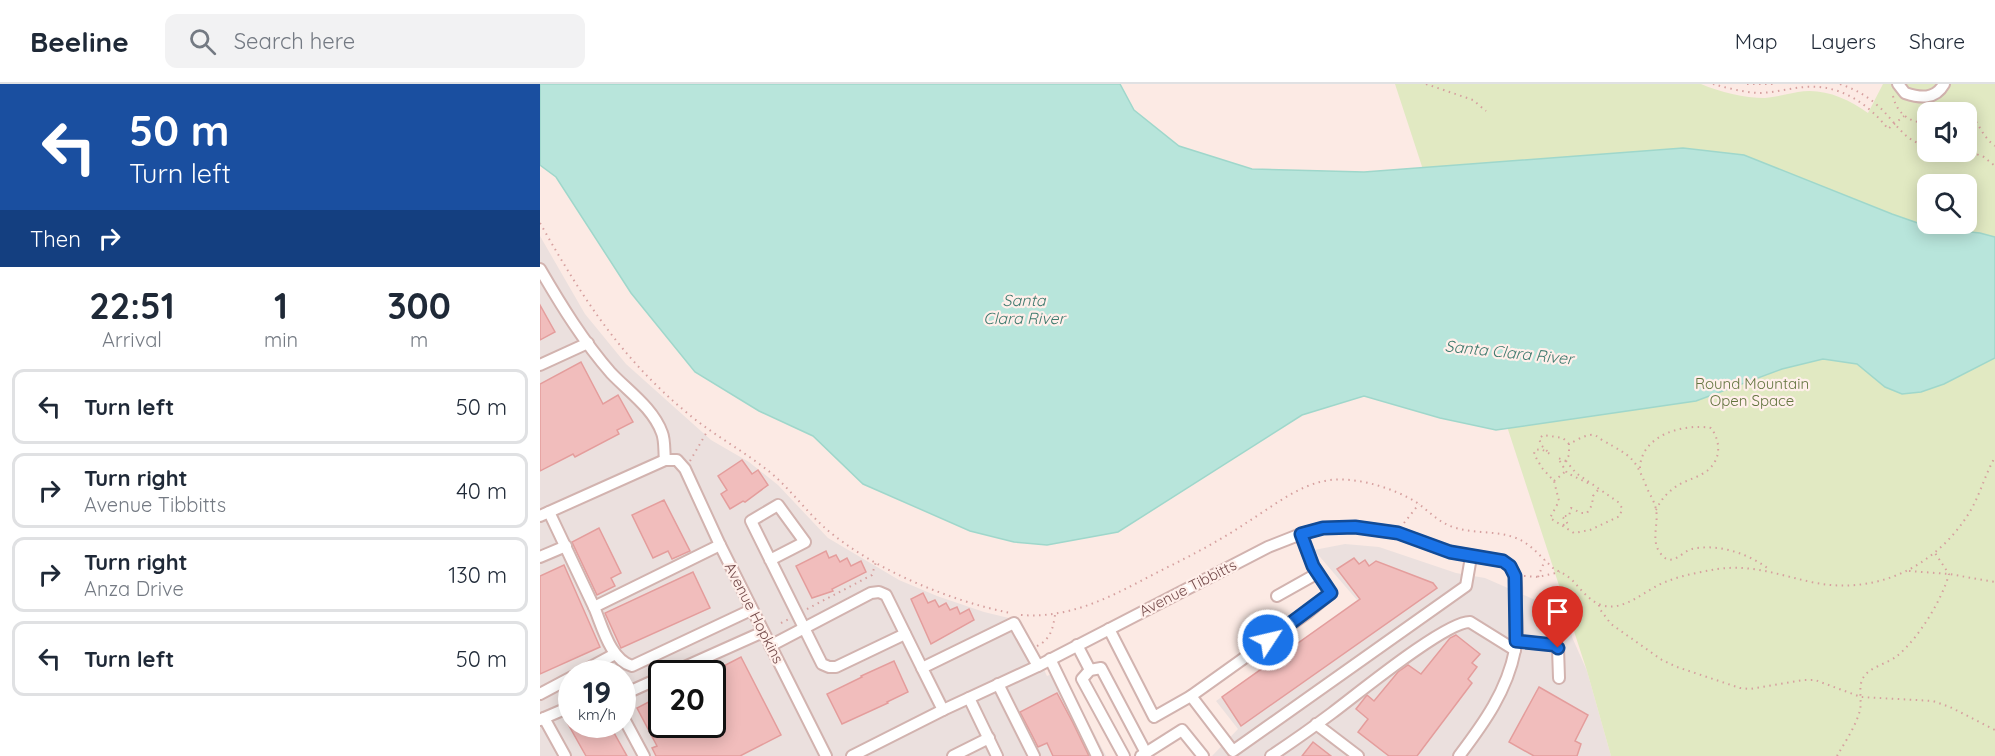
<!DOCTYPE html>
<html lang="en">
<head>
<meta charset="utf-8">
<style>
	body { margin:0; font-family:Quicksand,sans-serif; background:#f2f2f3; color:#1f2937; height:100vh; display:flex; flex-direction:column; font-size:22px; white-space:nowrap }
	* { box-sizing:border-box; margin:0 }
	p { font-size:20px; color:#747a83 }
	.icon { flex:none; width:33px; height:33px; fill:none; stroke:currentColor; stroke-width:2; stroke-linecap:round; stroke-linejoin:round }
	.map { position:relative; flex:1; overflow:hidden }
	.details { display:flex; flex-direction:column; background:#fff; width:540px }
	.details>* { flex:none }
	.guide { background:#1a4fa0; color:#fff; overflow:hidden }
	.controls { position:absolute; left:1377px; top:18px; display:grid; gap:12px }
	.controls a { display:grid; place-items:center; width:60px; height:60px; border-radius:12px; background:#fff; box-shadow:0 3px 15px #0003; font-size:30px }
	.speed { position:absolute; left:18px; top:576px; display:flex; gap:12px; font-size:30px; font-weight:700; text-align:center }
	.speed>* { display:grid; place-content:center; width:78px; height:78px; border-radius:50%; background:#fff; box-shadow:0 3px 15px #0003; line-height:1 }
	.speed small { font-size:15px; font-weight:400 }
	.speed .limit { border:3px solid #111; border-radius:9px; background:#fff; color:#111 }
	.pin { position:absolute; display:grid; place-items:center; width:51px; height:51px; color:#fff; margin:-62px -26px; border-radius:50% 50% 50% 0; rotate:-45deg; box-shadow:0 0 6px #0007 }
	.pin .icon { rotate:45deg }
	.me { position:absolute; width:66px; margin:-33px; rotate:55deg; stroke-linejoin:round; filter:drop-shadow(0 0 4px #0008) }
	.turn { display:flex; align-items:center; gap:21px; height:126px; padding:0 30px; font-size:27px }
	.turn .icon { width:78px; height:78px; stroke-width:2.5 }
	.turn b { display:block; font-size:42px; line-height:51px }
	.then { display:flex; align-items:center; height:57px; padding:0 30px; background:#0003; gap:12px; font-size:22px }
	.eta { display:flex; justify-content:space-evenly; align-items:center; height:102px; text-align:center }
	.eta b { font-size:36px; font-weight:700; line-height:42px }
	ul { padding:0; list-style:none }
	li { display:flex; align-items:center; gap:18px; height:75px; margin:0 12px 9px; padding:0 18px; border:3px solid #e0e1e3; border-radius:12px }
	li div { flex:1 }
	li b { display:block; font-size:22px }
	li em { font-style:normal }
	header { display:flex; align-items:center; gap:36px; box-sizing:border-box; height:84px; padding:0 30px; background:#fff; border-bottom:2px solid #e0e1e3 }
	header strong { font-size:28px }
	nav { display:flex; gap:33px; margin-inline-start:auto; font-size:21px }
	.search { width:420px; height:54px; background:#f2f2f3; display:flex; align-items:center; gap:15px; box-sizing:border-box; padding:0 21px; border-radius:12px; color:#747a83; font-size:22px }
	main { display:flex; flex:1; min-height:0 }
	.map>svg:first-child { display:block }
	.industrial { fill:#ebe0de; fill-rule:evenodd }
	.green { fill:#e1e9c2; fill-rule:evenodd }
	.water { fill:#b8e5db; stroke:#9fd7cb; stroke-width:1.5 }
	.building { fill:#f1bdbc; stroke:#e49d9c; stroke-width:1.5 }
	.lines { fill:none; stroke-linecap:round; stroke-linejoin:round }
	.minor-casing { stroke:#d2b3af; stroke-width:14 }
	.path { stroke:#d6a09f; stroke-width:2; stroke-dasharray:1.5 4.5; stroke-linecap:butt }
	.minor { stroke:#fff; stroke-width:10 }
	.route-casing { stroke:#114b97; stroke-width:15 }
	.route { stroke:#1a73e8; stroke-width:10 }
	.labels { text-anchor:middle; stroke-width:4.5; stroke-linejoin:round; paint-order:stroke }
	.park-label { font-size:15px; fill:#63743f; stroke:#ffefea }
	.street-label { font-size:15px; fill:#744a4a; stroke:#ffefea }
	.water-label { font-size:16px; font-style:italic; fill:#3d796d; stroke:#ffefea }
</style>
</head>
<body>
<header>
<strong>Beeline</strong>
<div class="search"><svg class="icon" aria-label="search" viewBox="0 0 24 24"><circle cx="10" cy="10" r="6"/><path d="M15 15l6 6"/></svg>Search here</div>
<nav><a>Map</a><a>Layers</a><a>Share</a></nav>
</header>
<main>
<section class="details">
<div class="guide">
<div class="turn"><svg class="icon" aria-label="left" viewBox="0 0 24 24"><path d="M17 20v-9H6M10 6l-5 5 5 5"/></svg><div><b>50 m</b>Turn left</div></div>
<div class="then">Then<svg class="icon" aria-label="right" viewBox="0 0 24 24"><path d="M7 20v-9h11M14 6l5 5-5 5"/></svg></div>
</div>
<div class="eta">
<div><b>22:51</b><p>Arrival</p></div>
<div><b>1</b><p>min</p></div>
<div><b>300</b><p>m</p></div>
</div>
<ul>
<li><svg class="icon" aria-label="left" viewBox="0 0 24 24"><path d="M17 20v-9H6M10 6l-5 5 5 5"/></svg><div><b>Turn left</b></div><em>50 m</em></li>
<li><svg class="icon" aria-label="right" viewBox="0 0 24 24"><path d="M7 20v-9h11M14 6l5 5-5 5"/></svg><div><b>Turn right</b><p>Avenue Tibbitts</p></div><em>40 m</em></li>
<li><svg class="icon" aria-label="right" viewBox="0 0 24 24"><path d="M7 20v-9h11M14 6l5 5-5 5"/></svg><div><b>Turn right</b><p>Anza Drive</p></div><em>130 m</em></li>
<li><svg class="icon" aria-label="left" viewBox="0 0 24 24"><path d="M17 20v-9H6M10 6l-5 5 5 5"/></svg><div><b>Turn left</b></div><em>50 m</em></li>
</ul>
</section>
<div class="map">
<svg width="1455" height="672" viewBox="0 0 1455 672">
	<rect width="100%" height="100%" fill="#fceae4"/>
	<g class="industrial">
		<path d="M0 152 45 230 86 280 171 356 209 378 238 401 288 454 359 496 397 512 444 528 481 537 507 592 521 586 566 672H0ZM32 590H82V640H32ZM122 590H172V640H122Z"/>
		<polygon points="805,460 839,463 916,489 945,494 993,515 1025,510 1032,553 1047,587 1071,672 672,672 698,645 676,617 817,516 774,466"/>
	</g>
	<path class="green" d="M855 0H1161C1180 8 1204 14 1225 14 1236 13 1247 10 1258 8 1284 4 1306 14 1328 29L1343 0H1455V672H1071L1047 587ZM1388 28H1426V68H1388ZM1388 100H1426V140H1388Z"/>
	<polygon class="water" points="0,0 580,0 594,26 639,62 712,85 824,88 1143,64 1204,71 1352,130 1392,144 1440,149 1455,153 1455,274 1404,300 1381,308 1362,310 1345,303 1317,280 1283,275 1242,285 1156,317 956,346 900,334 824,312 762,331 578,448 507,461 474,458 430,447 323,400 273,352 219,327 155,288 91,209 16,93 0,81"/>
	<g class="building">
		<polygon points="0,221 15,248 0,256"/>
		<polygon points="41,278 63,320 78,311 93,338 77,346 79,350 35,373 33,370 0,387 0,300"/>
		<polygon points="202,376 212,390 218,386 228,401 205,418 203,417 190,425 181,410 187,406 178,392"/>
		<polygon points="124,416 150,467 132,475 128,467 113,474 92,431"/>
		<polygon points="59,444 81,489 71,494 75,502 57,511 32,458"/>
		<polygon points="286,467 289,474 296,471 300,478 307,474 311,482 321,477 326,488 292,505 293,507 272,514 256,482"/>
		<polygon points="814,474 819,480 825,476 829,482 836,477 893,499 897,504 701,642 682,613 820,515 797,485"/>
		<polygon points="24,481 60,563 0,590 0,492"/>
		<polygon points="153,488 170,524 81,564 65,529"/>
		<polygon points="383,509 388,519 395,516 399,523 406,519 410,526 417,523 420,530 429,525 434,536 391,560 371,515"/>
		<polygon points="916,551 940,570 932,579 937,583 928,595 932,599 877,672 849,672 818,648 828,635 816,625 827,611 834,617 858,588 868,581 881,590 910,554"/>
		<polygon points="201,573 241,651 200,672 116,672 112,664 117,662 97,624 122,611 122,640 172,640 172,588"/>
		<polygon points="354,577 368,608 347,618 348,619 302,640 287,610 322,593 321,592"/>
		<polygon points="999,603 1048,631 1035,657 1041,660 1037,672 994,672 969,658"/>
		<polygon points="517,609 533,639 549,672 513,672 507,659 498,663 493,653 480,628"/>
		<polygon points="28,640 69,640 87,672 46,672"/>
		<polygon points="773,658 791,672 762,672"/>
	</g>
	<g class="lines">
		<g class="minor-casing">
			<g id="minor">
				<path d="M1358 0 1365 9C1380 14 1395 16 1404 0"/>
				<path d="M0 185C21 221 43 257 71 289 88 307 113 324 122 349 125 356 124 368 125 376"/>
				<polyline points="0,281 48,259"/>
				<polyline points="9,428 54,523"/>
				<polyline points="0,432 125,376 137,376 145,385 180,461 286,672"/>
				<polyline points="761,450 773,482 791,509 767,529 651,612 693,667 926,502 931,473"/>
				<path d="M180 461 54 523C62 541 70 576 92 582L211 526"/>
				<polyline points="0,473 26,462"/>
				<polyline points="230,476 265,458 238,421 211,437 282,580 289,583 296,583 365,550"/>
				<polyline points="737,512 778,489"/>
				<polyline points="569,545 614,633 651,612"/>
				<polyline points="976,557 1014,561 1018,564 1019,594"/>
				<polyline points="537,561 550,586"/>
				<polyline points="230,562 331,509 339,508 346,511 382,584"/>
				<polyline points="510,575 557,672"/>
				<polyline points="38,590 75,570"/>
				<polyline points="129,590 223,548"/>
				<polyline points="458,600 494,672"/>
				<polyline points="0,610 32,593"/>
				<polyline points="82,611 122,593"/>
				<polyline points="429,614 457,672"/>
				<polyline points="403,626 382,584 474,539 498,582"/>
				<polyline points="82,631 104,672"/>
				<polyline points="4,634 32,622"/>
				<polyline points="0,636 4,634 25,672"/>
				<polyline points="776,640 818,672"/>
				<path d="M312 672 403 626 498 582 728 463 761 450 783 444 815 443 858 449 910 468 963 477C979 487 976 503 976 519 976 534 978 551 975 566 967 607 944 639 919 672"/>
				<polyline points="413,672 449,654"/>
				<polyline points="584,672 542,595 550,586 561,584 606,669"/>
				<polyline points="601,672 642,646 663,672"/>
				<path d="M731 672C752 658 772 644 792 629 815 612 906 537 930 538L975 566"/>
			</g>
		</g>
		<g class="path">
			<polyline points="886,0 933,16 946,27"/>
			<path d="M1173 0C1187 4 1203 8 1218 9 1234 9 1249 4 1265 3 1299 0 1328 19 1348 45L1364 32"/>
			<polyline points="1207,0 1236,0"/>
			<path d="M1300 0C1314 5 1326 11 1337 21 1355 36 1363 58 1388 62"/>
			<path d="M1353 12C1357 30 1370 39 1388 39"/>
			<polyline points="1398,20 1405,28"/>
			<path d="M1413 28 1416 24C1440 30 1437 49 1455 62"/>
			<polyline points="1426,66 1444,73 1455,82"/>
			<path d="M0 139C42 213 80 273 146 328 173 351 204 367 231 389 251 406 266 427 285 444 334 486 408 516 470 529"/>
			<path d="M1029 360 1023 354 1003 351 999 355 1002 362 1010 370 1001 365 995 366 994 370 1002 384 1014 397 1019 417 1010 434 1034 449 1050 446 1080 432 1082 424 1078 418 1036 389 1026 377 1029 371V360C1035 357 1043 352 1050 351 1055 350 1058 353 1062 356 1092 373 1094 372 1107 404 1110 411 1115 418 1116 426 1119 440 1110 457 1121 470 1132 484 1141 468 1152 465 1178 459 1210 470 1230 486"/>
			<polyline points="150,377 168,346"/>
			<polyline points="1026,377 1018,374 1027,389 1052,401"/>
			<path d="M1100 384C1101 351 1144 339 1171 344 1182 359 1181 378 1164 389 1154 395 1143 397 1134 404 1126 410 1120 417 1116 426"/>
			<polyline points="1014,397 1026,387"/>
			<polyline points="864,439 879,420"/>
			<polyline points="1023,441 1028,440 1022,432 1029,432 1031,424 1041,429 1047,429 1052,421 1053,412 1058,406 1057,403"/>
			<polyline points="1369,487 1409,490 1455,498"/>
			<polyline points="984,492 998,493 1020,488"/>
			<polyline points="998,493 1005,476"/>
			<polyline points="1059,521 1059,524 1071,540 1122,576 1137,583 1200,604 1210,605 1264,596 1275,596 1321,613 1393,617 1410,623 1455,646"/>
			<polyline points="267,525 332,491 336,478"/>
			<path d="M481 531C532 535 574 511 618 488 648 473 678 458 706 439 732 423 759 400 790 396 818 393 853 404 876 418 889 427 898 438 913 443 936 451 963 445 984 458 995 465 1003 475 1013 484 1019 488 1026 490 1032 496 1041 505 1048 516 1061 521 1085 529 1106 504 1128 497 1143 491 1161 488 1177 485 1214 480 1241 492 1276 499 1340 511 1400 480 1432 424 1441 407 1446 389 1455 373"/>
			<polyline points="241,539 249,535"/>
			<path d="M497 562C510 556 513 545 515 531"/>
			<path d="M1297 672C1305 658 1316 642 1320 626 1322 616 1318 603 1323 594 1329 583 1347 580 1357 572 1378 555 1402 516 1409 490L1395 469"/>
		</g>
		<use href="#minor" class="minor"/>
	</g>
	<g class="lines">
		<g class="route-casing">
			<polyline id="route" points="728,556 791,509 773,482 761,450 783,444 815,443 858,449 910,468 963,477 970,482 975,492 976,557 1014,561 1018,564"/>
		</g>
		<use href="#route" class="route"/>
	</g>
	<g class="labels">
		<g class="park-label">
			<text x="1212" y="305">Round Mountain<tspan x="1212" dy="17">Open Space</tspan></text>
		</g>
		<g class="street-label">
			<text transform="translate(648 504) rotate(-27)" y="5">Avenue Tibbitts</text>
			<text transform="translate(214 529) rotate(63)" y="5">Avenue Hopkins</text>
		</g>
		<g class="water-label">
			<text x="484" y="222">Santa<tspan x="484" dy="18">Clara River</tspan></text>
			<text transform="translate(969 268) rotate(6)" y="6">Santa Clara River</text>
		</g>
	</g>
</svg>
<div class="controls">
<a><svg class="icon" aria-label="sound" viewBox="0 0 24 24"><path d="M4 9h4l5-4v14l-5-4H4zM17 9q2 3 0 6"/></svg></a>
<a><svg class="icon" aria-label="search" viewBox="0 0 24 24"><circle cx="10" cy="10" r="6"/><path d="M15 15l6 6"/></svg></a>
</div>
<div class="speed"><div>19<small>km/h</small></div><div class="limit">20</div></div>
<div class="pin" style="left:1018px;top:564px;background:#d93025"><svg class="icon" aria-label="arrive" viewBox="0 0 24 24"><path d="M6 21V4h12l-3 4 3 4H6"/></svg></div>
<svg class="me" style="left:728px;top:556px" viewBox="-20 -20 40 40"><circle r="17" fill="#1a73e8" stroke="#fff" stroke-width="3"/><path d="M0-11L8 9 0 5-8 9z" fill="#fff"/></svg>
</div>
</main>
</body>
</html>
